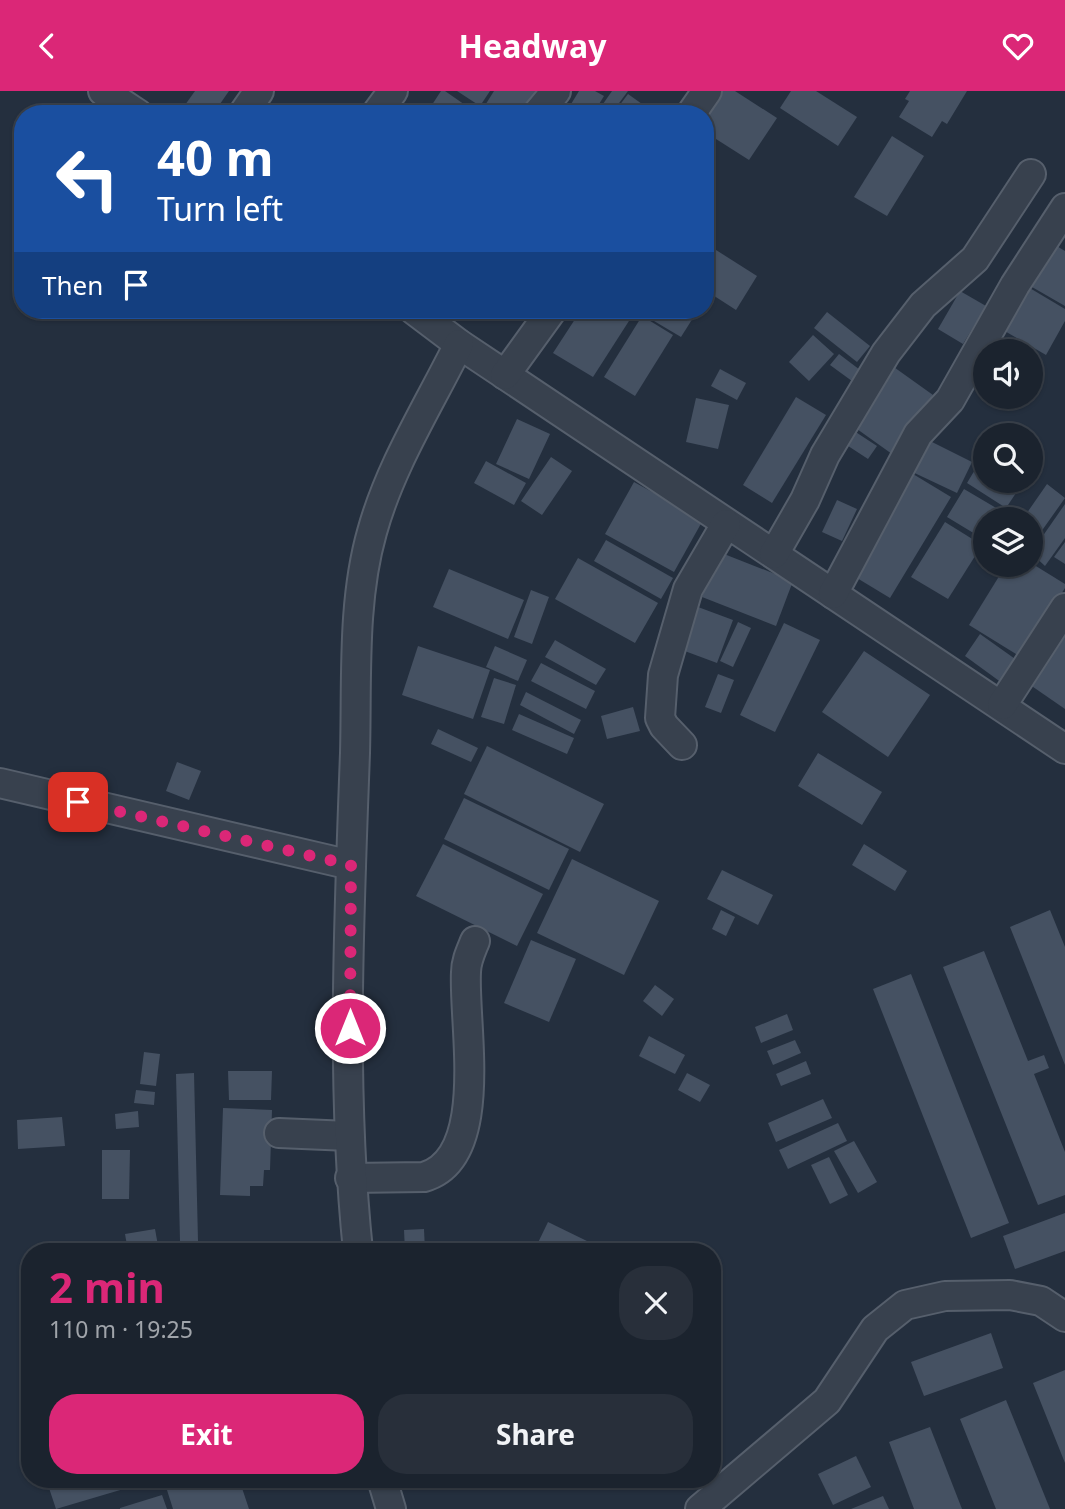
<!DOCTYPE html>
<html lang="en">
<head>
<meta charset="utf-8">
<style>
	body { margin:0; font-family:"Noto Sans",sans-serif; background:#282f3a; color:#f1f3f6; height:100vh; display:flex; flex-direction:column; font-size:26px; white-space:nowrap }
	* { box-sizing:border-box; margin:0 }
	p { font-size:23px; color:#a0a4aa }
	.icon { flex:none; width:38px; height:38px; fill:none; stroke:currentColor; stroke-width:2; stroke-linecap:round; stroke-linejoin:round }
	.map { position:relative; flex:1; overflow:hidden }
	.drawer { position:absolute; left:21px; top:1152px; width:700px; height:245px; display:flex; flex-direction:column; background:#1b232e; border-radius:28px; box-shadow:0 2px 5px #0004,0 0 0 2px #39404a }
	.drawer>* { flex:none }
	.banner { position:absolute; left:14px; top:14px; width:700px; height:214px; border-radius:28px; box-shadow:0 2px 5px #0004,0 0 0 2px #39404a; background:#1a4fa0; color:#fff; overflow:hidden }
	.tools { position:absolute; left:973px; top:248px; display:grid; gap:14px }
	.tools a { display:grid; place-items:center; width:70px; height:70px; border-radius:50%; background:#1b232e; box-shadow:0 2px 5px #0004,0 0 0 2px #39404a; font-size:35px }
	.pin { position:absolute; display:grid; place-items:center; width:60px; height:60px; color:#fff; margin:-30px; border-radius:14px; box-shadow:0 4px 10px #0006 }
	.me { position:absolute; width:77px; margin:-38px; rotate:0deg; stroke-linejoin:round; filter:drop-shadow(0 0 5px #0008) }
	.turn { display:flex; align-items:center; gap:24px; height:147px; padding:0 28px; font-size:32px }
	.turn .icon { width:91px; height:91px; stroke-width:2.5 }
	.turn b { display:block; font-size:49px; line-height:60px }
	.then { display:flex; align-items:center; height:66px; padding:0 28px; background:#0003; gap:14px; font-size:26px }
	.round { display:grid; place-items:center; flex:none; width:74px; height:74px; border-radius:28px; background:#282f3a }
	.head { display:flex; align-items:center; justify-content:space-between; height:119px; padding:0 28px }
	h1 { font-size:42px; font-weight:700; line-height:52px; color:#db2777 }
	.button { display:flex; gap:14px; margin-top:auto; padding:14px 28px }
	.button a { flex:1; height:80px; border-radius:28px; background:#db2777; color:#fff; font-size:28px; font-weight:700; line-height:80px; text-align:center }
	.button a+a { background:#282f3a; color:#f1f3f6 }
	header { display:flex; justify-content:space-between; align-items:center; height:91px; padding:0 28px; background:#db2777; color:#fff; font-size:32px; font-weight:700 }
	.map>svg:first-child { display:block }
	.building { fill:#455162 }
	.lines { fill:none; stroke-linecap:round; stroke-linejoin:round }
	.minor-casing { stroke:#565f6c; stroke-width:32 }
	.minor { stroke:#38414e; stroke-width:28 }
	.route { stroke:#db2777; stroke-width:12; stroke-dasharray:0 21.6 }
</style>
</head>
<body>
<header><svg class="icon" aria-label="back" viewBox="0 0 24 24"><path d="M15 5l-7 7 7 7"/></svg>Headway<svg class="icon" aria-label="heart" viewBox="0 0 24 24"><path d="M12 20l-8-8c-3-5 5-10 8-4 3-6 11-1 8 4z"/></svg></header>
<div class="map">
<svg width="1065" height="1418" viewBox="0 0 1065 1418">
	<rect width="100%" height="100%" fill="#242f3e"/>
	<g class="building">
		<polygon points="195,0 229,0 213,23 183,23 180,21"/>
		<polygon points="441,0 445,0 478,23 426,23"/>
		<polygon points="457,0 490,0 480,15"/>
		<polygon points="494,0 543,0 527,23 494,23 484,16"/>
		<polygon points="579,0 595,0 604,5 593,23 565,23"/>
		<polygon points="612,0 628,0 611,23 596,23"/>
		<polygon points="720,0 735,0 777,27 749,69 705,41 705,22"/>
		<polygon points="791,0 816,0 857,26 838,55 780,17"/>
		<polygon points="910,0 967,0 947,33 942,30 932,46 899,26 909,10 905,8"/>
		<polygon points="628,3 656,23 613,23"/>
		<polygon points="892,45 924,65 887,125 854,106"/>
		<polygon points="1050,151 1065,160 1065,215 1032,196 1035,191 1028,188"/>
		<polygon points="705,152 757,185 736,219 705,199"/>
		<polygon points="1028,196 1065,218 1065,230 1046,264 1003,239"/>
		<polygon points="960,200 986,215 963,253 938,238"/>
		<polygon points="581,219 636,219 593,286 553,262"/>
		<polygon points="661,219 698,219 681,246 654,230"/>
		<polygon points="827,221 870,255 857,271 814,237"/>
		<polygon points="642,225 673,244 635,305 604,286"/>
		<polygon points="813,244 834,263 809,290 789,271"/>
		<polygon points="839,263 864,282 856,293 830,274"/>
		<polygon points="891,274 933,304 892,363 850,333"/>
		<polygon points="720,278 746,292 737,309 711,295"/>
		<polygon points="796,306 826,324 772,412 743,394"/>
		<polygon points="696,307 729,314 718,358 686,351"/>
		<polygon points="517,328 550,343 529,388 496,373"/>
		<polygon points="848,336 877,355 868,368 839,349"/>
		<polygon points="922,346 972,371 957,402 906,378"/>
		<polygon points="1031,359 1040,364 1031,379"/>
		<polygon points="985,362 985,390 1024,390 1006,417 967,392"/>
		<polygon points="551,366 572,380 542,424 521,410"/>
		<polygon points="486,370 526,392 514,414 474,392"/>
		<polygon points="913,383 951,406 890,507 852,484"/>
		<polygon points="634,391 703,429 674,481 605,443"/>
		<polygon points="1047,393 1065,407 1031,455 1031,429 1022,429"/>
		<polygon points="964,398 1003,421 999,429 985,429 985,449 947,426"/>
		<polygon points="837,409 857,418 842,450 822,441"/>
		<polygon points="1065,413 1065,447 1045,475 1031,462"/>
		<polygon points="945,431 982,454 948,508 911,486"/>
		<polygon points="606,449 673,487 661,508 594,470"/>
		<polygon points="1065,451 1065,473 1054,466"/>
		<polygon points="719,461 793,490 776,535 702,506"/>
		<polygon points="578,467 658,512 635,552 555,508"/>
		<polygon points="1031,472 1065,493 1065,497 1021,566 969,534 1006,474"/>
		<polygon points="449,478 524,509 508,548 433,516"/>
		<polygon points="531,499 549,506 532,553 514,546"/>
		<polygon points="698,516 733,529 717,572 682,559"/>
		<polygon points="1065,527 1065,618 1023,589"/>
		<polygon points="738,531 751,537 733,576 720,570"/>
		<polygon points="784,532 820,549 775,641 740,624"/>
		<polygon points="980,543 1018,570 1002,592 965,565"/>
		<polygon points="555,549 606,578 596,594 545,566"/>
		<polygon points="418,555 490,579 473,628 402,604"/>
		<polygon points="495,555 527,569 518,590 486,576"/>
		<polygon points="864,560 930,604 888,666 822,621"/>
		<polygon points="541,572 595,600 586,618 531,590"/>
		<polygon points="718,583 734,589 721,622 705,616"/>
		<polygon points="494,587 516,594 504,633 481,626"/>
		<polygon points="526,601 581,629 574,643 520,614"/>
		<polygon points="633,616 640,640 607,648 601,625"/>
		<polygon points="519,623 574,647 567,663 512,639"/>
		<polygon points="438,638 478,657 471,671 431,653"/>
		<polygon points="487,655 604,713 580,761 464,703"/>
		<polygon points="818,662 882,701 862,734 798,695"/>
		<polygon points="177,671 201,680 189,709 166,700"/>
		<polygon points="464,707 569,758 549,799 444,748"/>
		<polygon points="443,753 543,803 517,855 416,805"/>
		<polygon points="864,753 907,780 895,800 852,774"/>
		<polygon points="572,768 659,810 624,884 537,842"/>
		<polygon points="722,779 773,804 758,834 707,808"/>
		<polygon points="721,819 735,826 726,845 712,838"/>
		<polygon points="1050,819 1065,856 1065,974 1010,836"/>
		<polygon points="531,849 576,868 549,931 504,912"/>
		<polygon points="984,860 1028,970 1044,964 1049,977 1034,983 1065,1061 1065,1104 1038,1114 943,876"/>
		<polygon points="911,883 1009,1132 971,1147 873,898"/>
		<polygon points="655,894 674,908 662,925 643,910"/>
		<polygon points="787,923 793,939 761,952 755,936"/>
		<polygon points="649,945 685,964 675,983 639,965"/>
		<polygon points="795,949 801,962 773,974 767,960"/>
		<polygon points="144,961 160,963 156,995 140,993"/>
		<polygon points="806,970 811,983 781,995 776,983"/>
		<polygon points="228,980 272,980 271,1009 229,1009"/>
		<polygon points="194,982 198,1150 180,1150 176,983"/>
		<polygon points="687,982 710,994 700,1011 678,999"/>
		<polygon points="136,999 155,1001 154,1014 134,1012"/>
		<polygon points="823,1008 832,1027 776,1051 768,1032"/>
		<polygon points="223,1017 272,1019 270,1079 264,1079 263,1095 250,1095 250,1105 220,1104"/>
		<polygon points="138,1020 139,1036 116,1038 115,1023"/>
		<polygon points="62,1026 65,1055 18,1058 17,1029"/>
		<polygon points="838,1032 847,1050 788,1078 779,1059"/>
		<polygon points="854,1050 877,1091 858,1102 834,1060"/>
		<polygon points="102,1059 130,1059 129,1108 102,1108"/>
		<polygon points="829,1066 848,1104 830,1113 811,1074"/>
		<polygon points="1065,1122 1065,1160 1015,1178 1003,1145"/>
		<polygon points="548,1131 589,1151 584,1160 534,1160"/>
		<polygon points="155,1138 159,1160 128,1160 125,1143"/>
		<polygon points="424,1138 425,1160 405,1160 404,1139"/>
		<polygon points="991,1242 1003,1277 924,1305 911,1271"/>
		<polygon points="1065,1279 1065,1372 1033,1292"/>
		<polygon points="1006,1309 1050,1418 996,1418 960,1328"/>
		<polygon points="930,1336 962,1418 914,1418 889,1351"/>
		<polygon points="856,1365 871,1396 833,1414 818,1383"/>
		<polygon points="46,1388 124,1388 127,1397 56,1418"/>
		<polygon points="204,1388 239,1388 249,1418 173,1418 167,1399"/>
		<polygon points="162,1404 167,1418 120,1418 120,1417"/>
		<polygon points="883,1405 889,1418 851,1418"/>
	</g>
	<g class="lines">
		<g class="minor-casing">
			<g id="minor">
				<polyline points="103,0 138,23"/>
				<polyline points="243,23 259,0"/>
				<polyline points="376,23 393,0"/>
				<polyline points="537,23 556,0"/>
				<polyline points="691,23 707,0"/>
				<polyline points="414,219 459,253 1065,658"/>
				<polyline points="505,284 552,219"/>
				<polyline points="774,463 805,409 825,364 886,262 923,214 975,168 1031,83"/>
				<polyline points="833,503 918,343 950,309 1015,194 1065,117"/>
				<polyline points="1002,614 1065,517"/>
				<polyline points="682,654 664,635 660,627 663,584 688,498 726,433"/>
				<polyline points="0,692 351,774"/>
				<polyline points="279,1042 349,1045"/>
				<path d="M350 1087 424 1086C491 1067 463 933 466 881 466 870 471 860 475 850"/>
				<path d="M358 1160C341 996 349 827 355 662 357 590 352 511 372 441 390 375 429 314 459 253"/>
				<polyline points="382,1388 391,1418"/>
				<polyline points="700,1418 827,1310 875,1238 905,1214 945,1205 1010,1204 1041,1210 1065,1226"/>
			</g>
		</g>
		<use href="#minor" class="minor"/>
	</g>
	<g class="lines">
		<polyline class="route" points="78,711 351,774 350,937"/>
	</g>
</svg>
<div class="tools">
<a><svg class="icon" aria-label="sound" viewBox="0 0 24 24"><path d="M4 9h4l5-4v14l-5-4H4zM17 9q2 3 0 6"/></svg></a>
<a><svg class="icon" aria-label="search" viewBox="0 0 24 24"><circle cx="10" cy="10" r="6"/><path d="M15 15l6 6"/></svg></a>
<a><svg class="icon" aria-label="layers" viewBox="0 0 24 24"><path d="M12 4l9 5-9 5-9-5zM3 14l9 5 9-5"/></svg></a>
</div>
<div class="pin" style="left:78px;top:711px;background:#d93025"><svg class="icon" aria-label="arrive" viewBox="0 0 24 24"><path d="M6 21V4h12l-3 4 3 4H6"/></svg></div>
<svg class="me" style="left:350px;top:937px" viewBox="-20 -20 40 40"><circle r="17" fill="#db2777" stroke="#fff" stroke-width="3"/><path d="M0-11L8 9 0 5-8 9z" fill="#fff"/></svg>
<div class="banner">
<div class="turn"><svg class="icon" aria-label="left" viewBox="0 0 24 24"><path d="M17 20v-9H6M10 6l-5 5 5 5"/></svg><div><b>40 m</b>Turn left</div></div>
<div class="then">Then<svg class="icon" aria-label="arrive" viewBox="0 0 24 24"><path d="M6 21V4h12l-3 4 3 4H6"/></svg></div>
</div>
<section class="drawer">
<div class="head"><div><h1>2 min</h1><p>110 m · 19:25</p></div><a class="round"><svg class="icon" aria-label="close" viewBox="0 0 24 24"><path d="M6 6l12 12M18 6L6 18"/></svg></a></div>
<div class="button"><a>Exit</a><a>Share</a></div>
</section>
</div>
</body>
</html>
